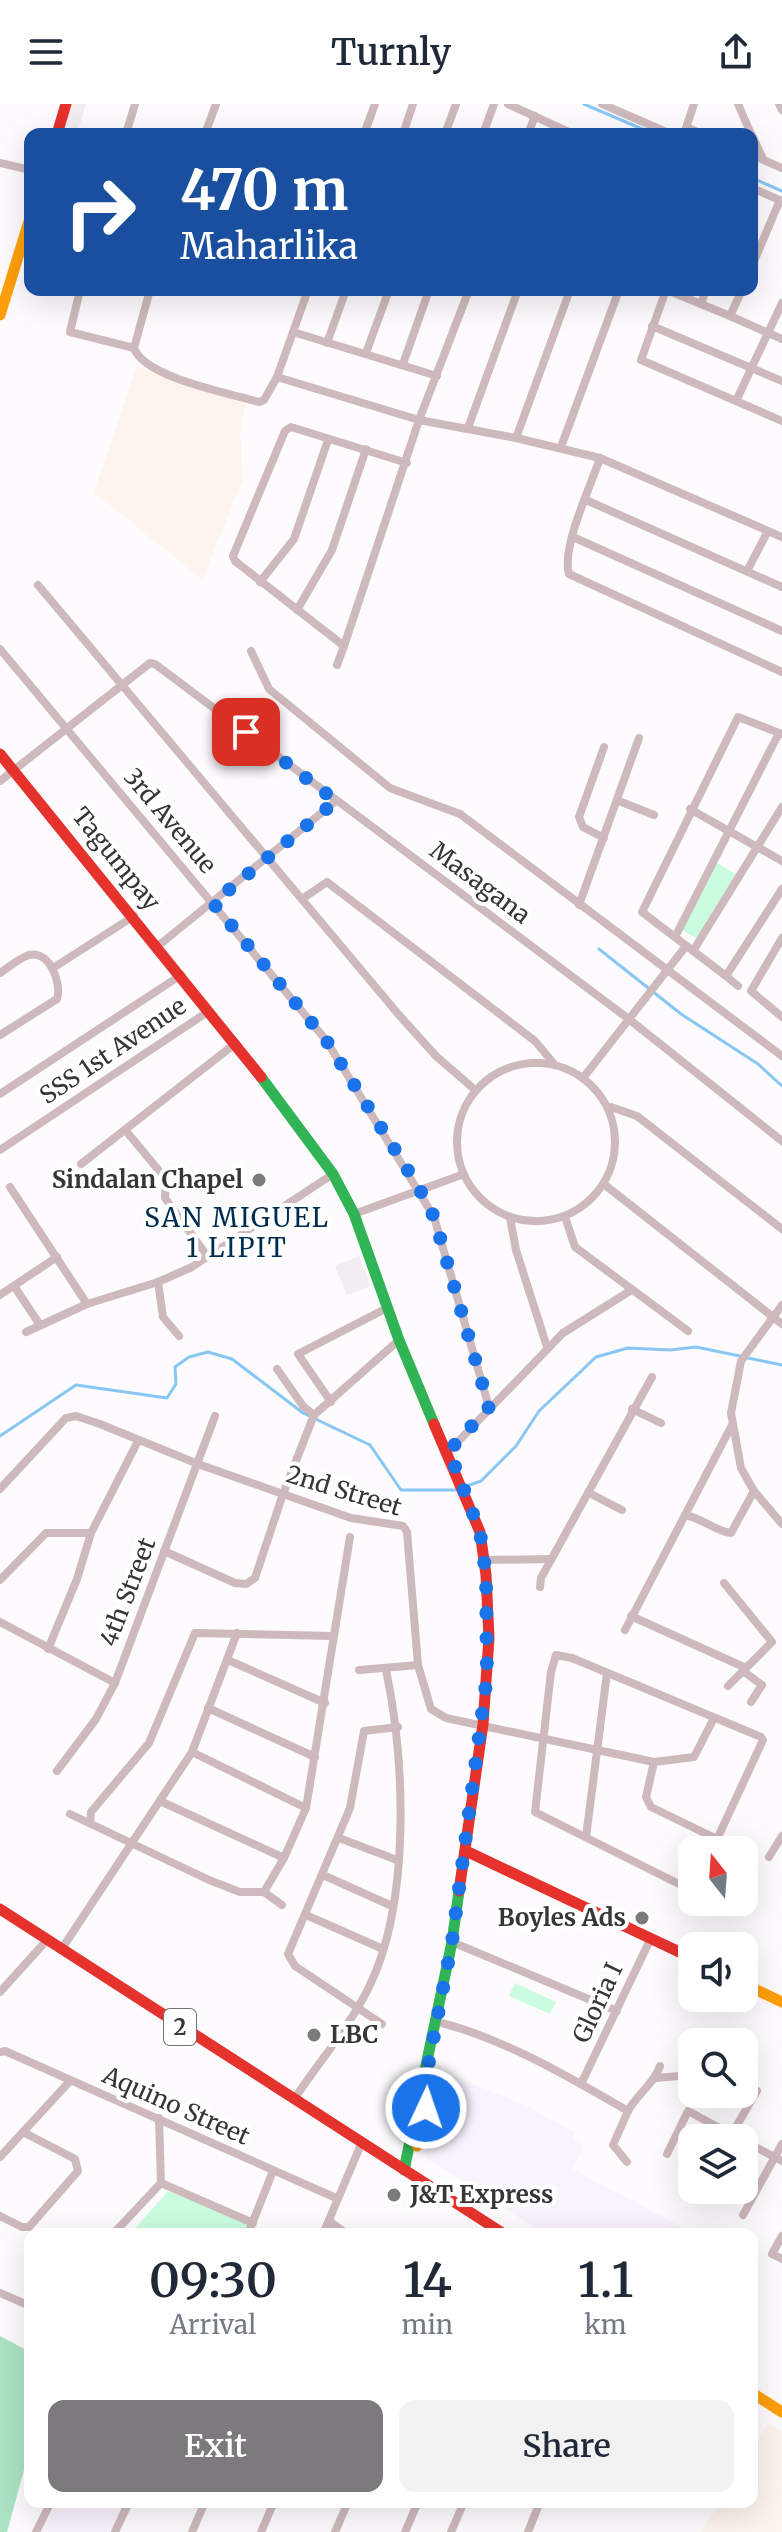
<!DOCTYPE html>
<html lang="en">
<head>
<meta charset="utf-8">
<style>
	body { margin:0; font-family:Merriweather,serif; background:#f2f2f3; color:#1f2937; height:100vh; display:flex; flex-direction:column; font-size:30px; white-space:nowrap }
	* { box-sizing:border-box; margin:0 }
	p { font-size:26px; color:#747a83 }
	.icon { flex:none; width:44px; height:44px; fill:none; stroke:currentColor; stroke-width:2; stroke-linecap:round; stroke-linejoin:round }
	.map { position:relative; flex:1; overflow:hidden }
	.sheet { position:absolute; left:24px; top:2124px; width:734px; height:280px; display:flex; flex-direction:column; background:#fff; border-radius:16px; box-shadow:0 8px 32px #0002 }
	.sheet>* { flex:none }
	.top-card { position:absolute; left:24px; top:24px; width:734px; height:168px; border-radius:16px; box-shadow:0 8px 32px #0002; background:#1a4fa0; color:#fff; overflow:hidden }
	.needle { width:52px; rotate:343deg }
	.controls { position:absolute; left:678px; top:1732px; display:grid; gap:16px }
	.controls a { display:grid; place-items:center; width:80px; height:80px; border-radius:16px; background:#fff; box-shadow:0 8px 32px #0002; font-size:40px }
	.pin { position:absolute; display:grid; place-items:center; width:68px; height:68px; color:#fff; margin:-34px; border-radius:16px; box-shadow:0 4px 12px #0006 }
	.me { position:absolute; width:88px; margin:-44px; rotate:3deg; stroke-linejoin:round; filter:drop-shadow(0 0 6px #0008) }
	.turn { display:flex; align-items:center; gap:28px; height:168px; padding:0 24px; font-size:36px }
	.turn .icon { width:104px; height:104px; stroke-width:2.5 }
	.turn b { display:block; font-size:56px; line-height:68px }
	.eta { display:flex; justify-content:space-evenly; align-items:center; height:136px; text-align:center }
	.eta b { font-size:48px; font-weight:600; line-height:56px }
	.cta { display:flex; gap:16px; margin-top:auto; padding:16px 24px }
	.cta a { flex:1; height:92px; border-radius:16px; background:#7c7a7c; color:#fff; font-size:32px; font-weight:600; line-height:92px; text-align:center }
	.cta a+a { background:#f2f2f3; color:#1f2937 }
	header { display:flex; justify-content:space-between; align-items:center; height:104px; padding:0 24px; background:#fff; font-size:36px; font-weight:600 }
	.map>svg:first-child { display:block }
	.built { fill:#f2ecf3 }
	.industrial { fill:#fdf4ee }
	.education { fill:#f9f3fe }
	.green { fill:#cafde0 }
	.forest { fill:#ace3c5 }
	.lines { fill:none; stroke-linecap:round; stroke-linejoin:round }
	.stream { stroke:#88c6f4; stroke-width:3 }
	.street { stroke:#ceb9bc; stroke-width:8 }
	.fast { stroke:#30b455; stroke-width:11 }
	.slow { stroke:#ff9f0a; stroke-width:11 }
	.jam { stroke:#e5322d; stroke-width:11 }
	.route { stroke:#1a73e8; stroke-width:14; stroke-dasharray:0 25.2 }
	.poi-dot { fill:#7c7a7c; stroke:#fff; stroke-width:3 }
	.labels { text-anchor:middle; stroke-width:8; stroke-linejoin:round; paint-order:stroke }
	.shield { fill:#fff; stroke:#737273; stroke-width:2 }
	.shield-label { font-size:22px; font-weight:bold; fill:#373537 }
	.street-label { font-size:24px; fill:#373537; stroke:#fff }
	.poi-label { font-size:24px; font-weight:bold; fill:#373537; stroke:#fff; text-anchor:end }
	.neighbourhood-label { font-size:26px; letter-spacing:2px; fill:#002c50; stroke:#fff }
</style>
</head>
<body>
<header><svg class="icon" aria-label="menu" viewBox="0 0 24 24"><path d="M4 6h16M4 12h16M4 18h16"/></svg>Turnly<svg class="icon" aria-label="share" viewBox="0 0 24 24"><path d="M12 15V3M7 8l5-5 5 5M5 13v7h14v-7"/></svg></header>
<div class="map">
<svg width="782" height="2428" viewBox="0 0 782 2428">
	<rect width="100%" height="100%" fill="#fdfbfd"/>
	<g class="built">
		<polygon points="70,0 86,0 77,30 61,30"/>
		<polygon points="359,1152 371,1182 347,1191 335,1162"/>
	</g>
	<g class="industrial">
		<polygon points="137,262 246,297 240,328 243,375 202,475 94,388"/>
		<polygon points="768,2319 782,2327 782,2428 702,2428 720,2398 752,2398 752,2346"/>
	</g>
	<g class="education">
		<polygon points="440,1967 523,2000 575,2028 572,2035 584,2042 573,2065 695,2130 541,2128 425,2053"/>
		<polygon points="57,2398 126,2398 112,2428 41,2428"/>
	</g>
	<g class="green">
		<polygon points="717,759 737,771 698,835 680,825"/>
		<polygon points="515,1879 556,1898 550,1910 509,1892"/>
		<polygon points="168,2087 252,2121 248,2130 130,2130"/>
	</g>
	<polygon class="forest" points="0,2232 30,2248 30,2344 7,2428 0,2428"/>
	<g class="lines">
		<g class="stream">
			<polyline points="584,0 654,30"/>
			<polyline points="752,74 782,87"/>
			<polyline points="599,845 681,910 758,960 782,982"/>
			<polyline points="748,1254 782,1261"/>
			<polyline points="0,1332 76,1281 167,1294 176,1280 175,1263 189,1253 208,1248 232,1255 303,1309 370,1341 401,1386 455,1386 481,1377 516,1342 539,1307 596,1253 628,1244 670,1246 696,1243 740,1252"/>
		</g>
		<g class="street">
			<polyline points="508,0 573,30"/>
			<polyline points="602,0 671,30"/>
			<polyline points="738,0 751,30"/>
			<polyline points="779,0 782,6"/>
			<polyline points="688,24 702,30"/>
			<polyline points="126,30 135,0"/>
			<polyline points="205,30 216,0"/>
			<polyline points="364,30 375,0"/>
			<polyline points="403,30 413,0"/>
			<polyline points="445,30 456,0"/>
			<polyline points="483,30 494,0"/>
			<polyline points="528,30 535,12"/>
			<polyline points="684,30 694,0"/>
			<polyline points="752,31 763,55"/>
			<polyline points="752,51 782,64"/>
			<polyline points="0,59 30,66"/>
			<polyline points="752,84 782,97"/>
			<polyline points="752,162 780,96"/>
			<polyline points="80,186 70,228 134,244"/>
			<path d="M150 186 134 244C145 274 229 289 259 298L264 296 277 273 419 316 516 334 600 354 782 433"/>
			<polyline points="666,186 641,256 782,317"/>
			<polyline points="667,186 730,212"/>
			<polyline points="742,186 730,212 782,235"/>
			<polyline points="701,200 706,186"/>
			<polyline points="652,222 782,277"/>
			<polyline points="293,228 437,272"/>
			<polyline points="327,239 346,186"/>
			<polyline points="366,249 389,186"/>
			<polyline points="403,260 429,186"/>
			<polyline points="277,273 308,186"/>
			<polyline points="736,297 782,199"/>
			<polyline points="468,324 518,186"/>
			<polyline points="516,334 570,186"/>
			<polyline points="561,343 619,186"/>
			<path d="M600 354C591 382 561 443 569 470L782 568"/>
			<polyline points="407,359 291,323 285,327 233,452 235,457 344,542 419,316 469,186"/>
			<polyline points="586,396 782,483"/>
			<polyline points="573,433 782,527"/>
			<polyline points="747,467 768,427"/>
			<polyline points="260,478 294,435 328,336"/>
			<polyline points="38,481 399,911 436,952 474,985"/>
			<polyline points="297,506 332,446 366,345"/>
			<polyline points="0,545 326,936 434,1113 489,1303"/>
			<polyline points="251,547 269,585 390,684 460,710 782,952"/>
			<polyline points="337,561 344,542"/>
			<polyline points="782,630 738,613 642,808 726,872 782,785"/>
			<polyline points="0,677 150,559 155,560 630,916 782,1037"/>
			<polyline points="619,697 654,711"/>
			<polyline points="690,705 782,757"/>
			<polyline points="604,734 583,723 579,713 604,643"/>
			<polyline points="302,795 327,778 535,937 555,961"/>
			<polyline points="579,801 639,634"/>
			<polyline points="675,833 779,629"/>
			<polyline points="782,834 751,887 782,913"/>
			<polyline points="158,842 336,697"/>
			<polyline points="693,847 782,703"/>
			<polyline points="53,864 134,812"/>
			<path d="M0 869C8 864 19 854 29 851 50 846 62 880 57 895L0 931"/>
			<polyline points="726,872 738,882"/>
			<circle cx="536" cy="1038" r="79"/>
			<polyline points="583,974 686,842"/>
			<polyline points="0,990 181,871"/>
			<polyline points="611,1003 637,1012 782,1125"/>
			<polyline points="126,1027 166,1075 165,1094 208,1153"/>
			<polyline points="0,1046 209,907"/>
			<polyline points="81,1060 236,939"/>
			<polyline points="605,1081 782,1220"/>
			<polyline points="10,1083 87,1200"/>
			<polyline points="354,1110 464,1070"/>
			<polyline points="565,1113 575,1143 688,1227"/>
			<polyline points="510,1114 516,1146 547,1243"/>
			<polyline points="158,1178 163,1213 179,1232"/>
			<polyline points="14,1182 40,1221"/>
			<polyline points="0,1191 57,1153"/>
			<polyline points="782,1201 741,1257 731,1309 741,1364 754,1387 782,1420"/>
			<polyline points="26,1228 87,1200 158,1178 192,1163 333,1070"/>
			<polyline points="331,1298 298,1250 387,1204"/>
			<polyline points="632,1305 661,1319"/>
			<polyline points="314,1311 399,1236"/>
			<polyline points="449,1347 563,1229 630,1187"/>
			<polyline points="0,1385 66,1314 76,1312 100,1320 198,1360 351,1414 403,1422 407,1428 418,1561 431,1605 446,1614 654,1658 694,1653 714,1614"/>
			<polyline points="589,1389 622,1406"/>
			<path d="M685 1411C702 1414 717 1428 731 1429L754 1387"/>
			<polyline points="164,1447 235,1479 246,1480 255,1474 283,1390 314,1311 303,1302 277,1265"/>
			<polyline points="484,1456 551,1455"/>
			<polyline points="0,1476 46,1429 91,1429 138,1337"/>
			<polyline points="724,1479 772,1538 728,1582"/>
			<polyline points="540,1483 541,1474 652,1273"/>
			<polyline points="631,1512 746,1564"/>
			<polyline points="0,1518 115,1579"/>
			<polyline points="625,1526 732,1321"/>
			<polyline points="48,1545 77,1475 91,1429"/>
			<polyline points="228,1556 325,1599"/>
			<polyline points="359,1566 418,1561"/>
			<polyline points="743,1567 762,1581 751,1598"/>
			<polyline points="208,1604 315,1653"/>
			<polyline points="192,1648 306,1704"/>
			<polyline points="654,1658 646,1693 651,1703 717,1735"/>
			<polyline points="57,1667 96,1615 115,1579 215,1312"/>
			<polyline points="160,1697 284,1754"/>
			<polyline points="70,1710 209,1776 240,1788 264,1788 282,1801"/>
			<polyline points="90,1719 91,1708 149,1639 195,1529 332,1532"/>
			<polyline points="586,1733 607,1569"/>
			<polyline points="339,1734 397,1756"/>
			<polyline points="769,1753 782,1732"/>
			<polyline points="323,1771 392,1802"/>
			<polyline points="692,1783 683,1782 535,1708 551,1568 556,1551 572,1554 761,1633 763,1636 712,1746"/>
			<polyline points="264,1788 284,1754 306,1704 350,1433"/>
			<polyline points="306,1811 383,1845"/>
			<polyline points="452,1838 617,1907"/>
			<polyline points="61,1846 192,1648 237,1529"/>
			<polyline points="0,1888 47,1836"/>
			<path d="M438 1918C505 1935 569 1973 628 2007L613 2041 627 2058"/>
			<polyline points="382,1920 295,1862 288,1850 350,1704 364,1627 398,1623"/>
			<polyline points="0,1948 5,1947 336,2094"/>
			<polyline points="655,1974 692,1971"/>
			<polyline points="581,1980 651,1834"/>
			<path d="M295 1994C319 1958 350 1922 369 1883 411 1798 405 1656 386 1566"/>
			<path d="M628 2007C637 1990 654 1980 660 1962"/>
			<polyline points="730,2033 757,1987"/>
			<polyline points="744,2037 782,2057"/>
			<polyline points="667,2050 688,2007 738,2034"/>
			<polyline points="0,2053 70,1977"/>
			<polyline points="161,2079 253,2119"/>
			<polyline points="743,2111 782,2040"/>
			<polyline points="0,2112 22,2123 29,2123 78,2067 75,2055 23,2028"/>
			<polyline points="329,2117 347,2130"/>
			<polyline points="113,2130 161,2079 159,2014"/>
			<polyline points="248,2130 273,2067"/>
			<polyline points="323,2130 362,2038"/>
			<polyline points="782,2132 772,2150 782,2155"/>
			<polyline points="0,2189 30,2202"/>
			<polyline points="36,2428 51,2398"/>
			<polyline points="115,2428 129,2398"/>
			<polyline points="192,2428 205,2398"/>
			<polyline points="261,2428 274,2398"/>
			<polyline points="335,2428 348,2398"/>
			<polyline points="405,2428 418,2398"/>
			<polyline points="451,2428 464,2398"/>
			<polyline points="528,2428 540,2398"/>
		</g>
		<g class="fast">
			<polyline points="261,973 333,1070 354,1110 399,1236 434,1320"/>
			<polyline points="404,2066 452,1838 459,1787"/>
		</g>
		<g class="slow">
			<polyline points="0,211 30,114"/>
			<polyline points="744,1880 782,1898"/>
			<polyline points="417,2042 430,1978 427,1968"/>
			<polyline points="752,2289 782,2308"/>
		</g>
		<g class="jam">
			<polyline points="57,30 66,0"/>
			<polyline points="0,650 261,973"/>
			<polyline points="434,1320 480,1428 486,1471 489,1534 483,1620 459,1787"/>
			<polyline points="466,1747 692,1854"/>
			<polyline points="0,1805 504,2130"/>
		</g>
	</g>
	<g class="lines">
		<polyline class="route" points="246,628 336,697 213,799 326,936 419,1084 434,1113 489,1303 449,1347 480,1428 486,1471 487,1572 452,1838 427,1968 430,1978 426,2004"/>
	</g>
	<g class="poi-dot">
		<circle cx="259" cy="1076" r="8"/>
		<circle cx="642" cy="1814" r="8"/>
		<circle cx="314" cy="1931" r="8"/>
		<circle cx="394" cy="2091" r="8"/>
	</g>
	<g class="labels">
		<rect class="shield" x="164" y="1905" width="32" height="36" rx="6"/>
		<g class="shield-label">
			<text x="180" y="1931">2</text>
		</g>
		<g class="street-label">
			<text transform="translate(170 717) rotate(50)" y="8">3rd Avenue</text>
			<text transform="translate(116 755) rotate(51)" y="8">Tagumpay</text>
			<text transform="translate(480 779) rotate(37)" y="8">Masagana</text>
			<text transform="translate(113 947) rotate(-34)" y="8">SSS 1st Avenue</text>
			<text transform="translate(344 1387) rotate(17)" y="8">2nd Street</text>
			<text transform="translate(128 1488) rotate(-69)" y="8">4th Street</text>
			<text transform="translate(598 1899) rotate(-65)" y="8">Gloria I</text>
			<text transform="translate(176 2002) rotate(24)" y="8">Aquino Street</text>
		</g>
		<g class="poi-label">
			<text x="243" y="1084">Sindalan Chapel</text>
			<text x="626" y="1822">Boyles Ads</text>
			<text x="330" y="1939" text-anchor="start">LBC</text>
			<text x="410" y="2099" text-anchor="start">J&amp;T Express</text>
		</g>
		<g class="neighbourhood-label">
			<text x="237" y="1123">SAN MIGUEL<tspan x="237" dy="30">1 LIPIT</tspan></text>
		</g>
	</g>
</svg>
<div class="controls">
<a><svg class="needle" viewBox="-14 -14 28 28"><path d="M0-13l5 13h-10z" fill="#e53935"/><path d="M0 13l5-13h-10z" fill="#747a83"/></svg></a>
<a><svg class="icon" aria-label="sound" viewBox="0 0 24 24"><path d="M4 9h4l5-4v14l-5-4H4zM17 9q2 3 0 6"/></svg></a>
<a><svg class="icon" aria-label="search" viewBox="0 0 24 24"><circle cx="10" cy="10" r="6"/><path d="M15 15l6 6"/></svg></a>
<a><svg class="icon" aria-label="layers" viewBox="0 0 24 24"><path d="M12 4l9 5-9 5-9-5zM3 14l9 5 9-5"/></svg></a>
</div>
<div class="pin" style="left:246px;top:628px;background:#d93025"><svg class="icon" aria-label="arrive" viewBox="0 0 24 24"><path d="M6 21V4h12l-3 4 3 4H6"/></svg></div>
<svg class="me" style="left:426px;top:2004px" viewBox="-20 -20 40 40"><circle r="17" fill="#1a73e8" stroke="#fff" stroke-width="3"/><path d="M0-11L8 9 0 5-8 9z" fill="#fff"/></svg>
<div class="top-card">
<div class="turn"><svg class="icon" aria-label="right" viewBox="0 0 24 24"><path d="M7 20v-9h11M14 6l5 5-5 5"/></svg><div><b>470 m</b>Maharlika</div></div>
</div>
<section class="sheet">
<div class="eta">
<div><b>09:30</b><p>Arrival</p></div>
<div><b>14</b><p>min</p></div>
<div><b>1.1</b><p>km</p></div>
</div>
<div class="cta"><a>Exit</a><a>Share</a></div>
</section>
</div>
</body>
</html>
